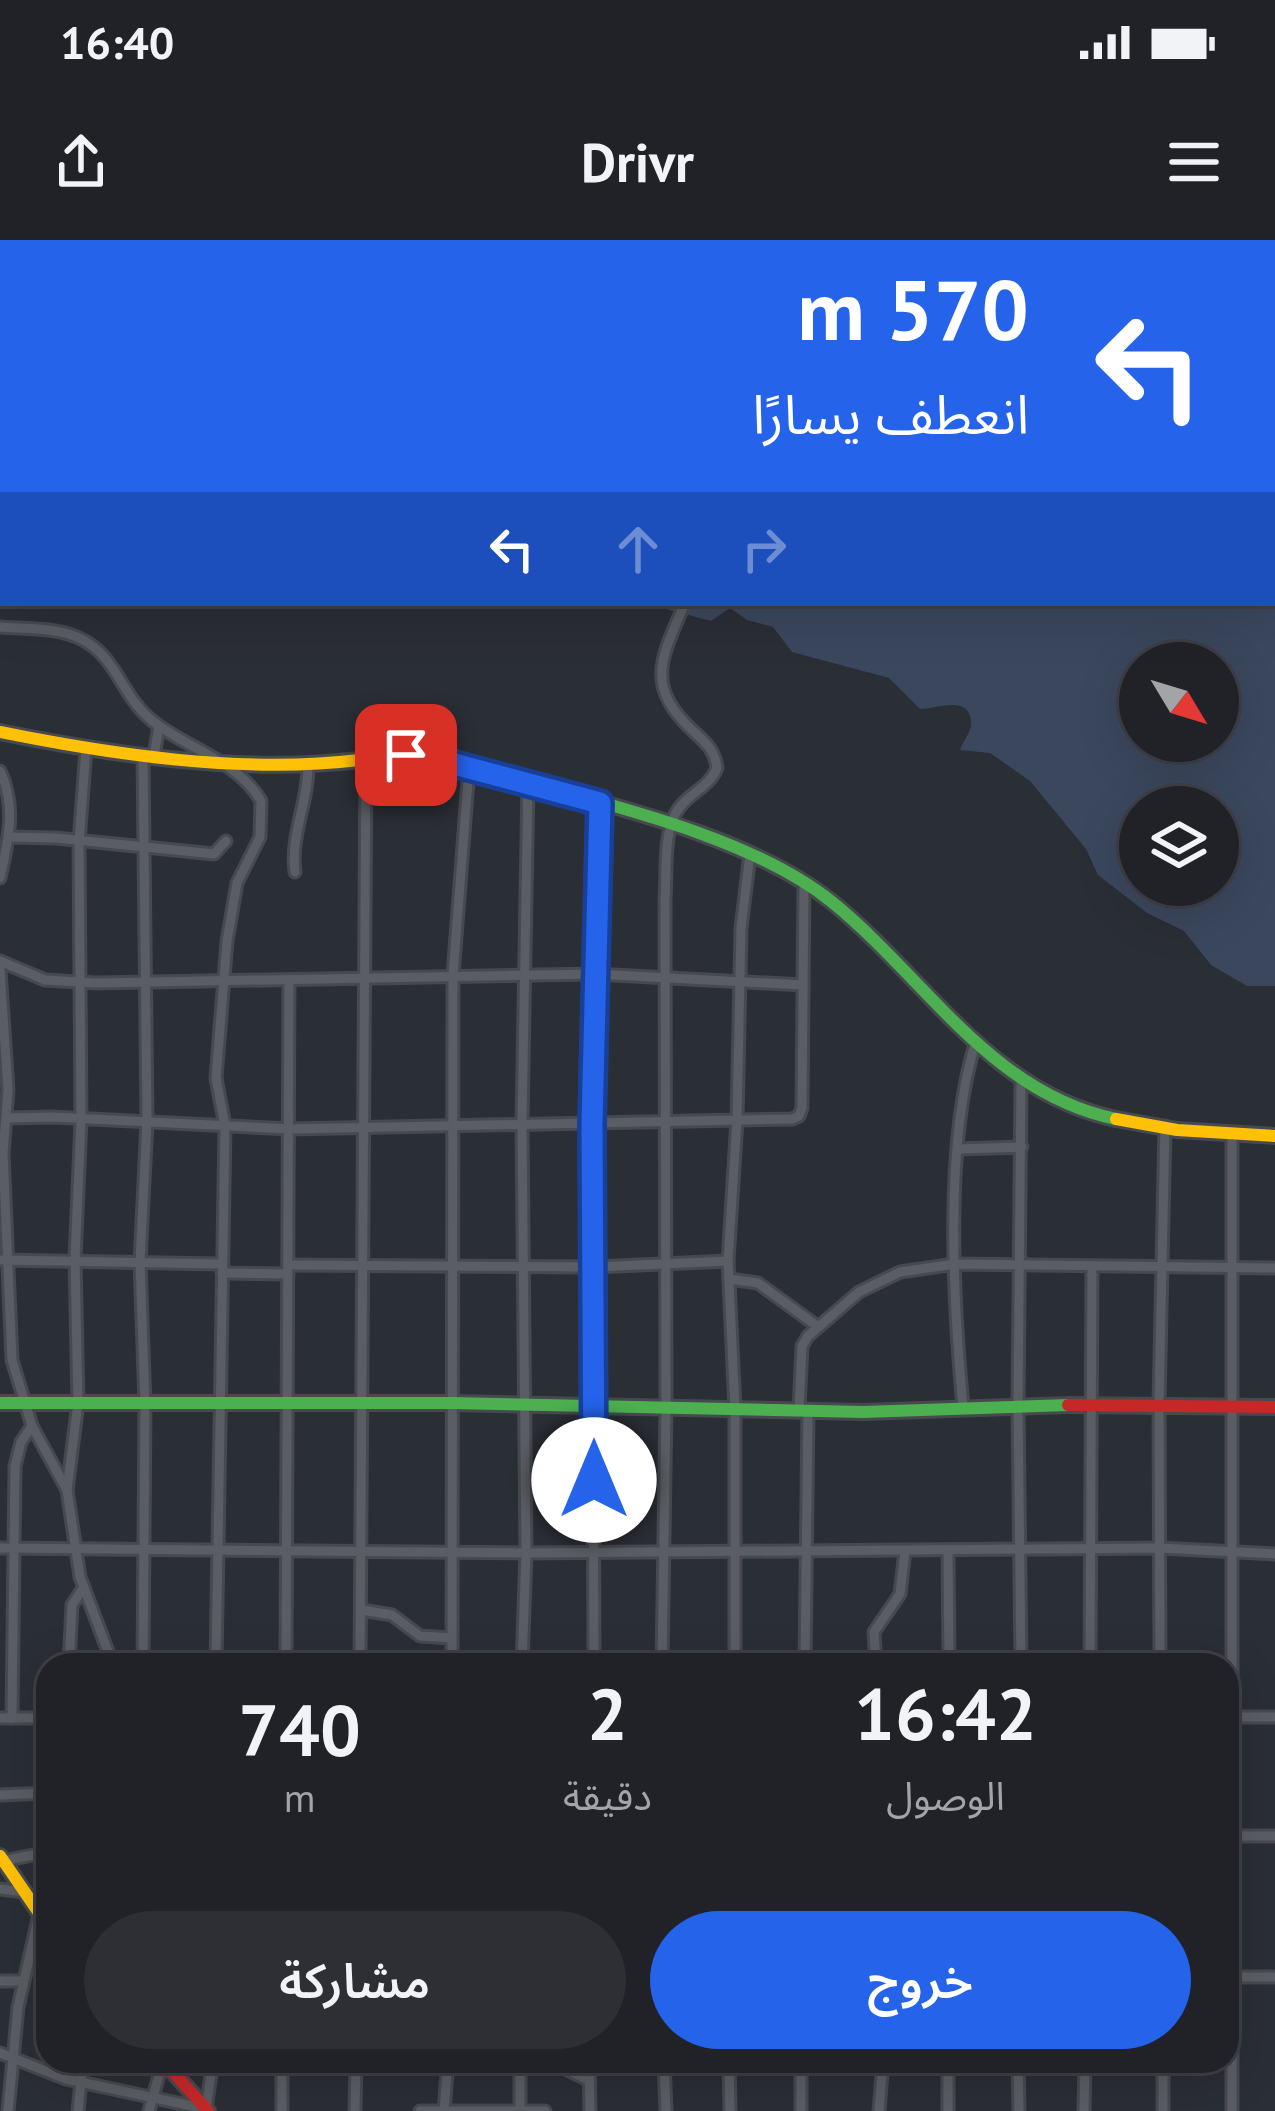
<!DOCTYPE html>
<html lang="ar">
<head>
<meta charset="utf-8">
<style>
	body { margin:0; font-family:"PT Sans","Noto Sans Arabic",sans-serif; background:#2d2f34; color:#f1f3f6; direction:rtl; height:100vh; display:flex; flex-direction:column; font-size:45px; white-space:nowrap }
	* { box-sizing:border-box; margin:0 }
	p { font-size:39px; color:#a2a4a8 }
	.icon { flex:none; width:66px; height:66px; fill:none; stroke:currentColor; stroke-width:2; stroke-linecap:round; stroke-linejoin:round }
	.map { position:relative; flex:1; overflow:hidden; direction:ltr }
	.panel { position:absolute; left:36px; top:1413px; width:1203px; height:420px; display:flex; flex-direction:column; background:#202228; border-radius:36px; box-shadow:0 12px 48px #0002,0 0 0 3px #3d3f45; direction:rtl }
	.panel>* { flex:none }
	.banner { position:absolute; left:0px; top:0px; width:1275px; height:366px; box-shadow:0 12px 48px #0002,0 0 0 3px #3d3f45; direction:rtl; background:#2563eb; color:#fff; overflow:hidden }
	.needle { width:78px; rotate:128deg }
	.controls { position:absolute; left:1119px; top:402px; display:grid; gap:24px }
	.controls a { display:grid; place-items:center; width:120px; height:120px; border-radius:50%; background:#202228; box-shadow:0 12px 48px #0002,0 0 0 3px #3d3f45; font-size:60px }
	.pin { position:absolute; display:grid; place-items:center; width:102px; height:102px; color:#fff; margin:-51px; border-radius:24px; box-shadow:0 6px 18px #0006 }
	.me { position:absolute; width:132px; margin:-66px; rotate:0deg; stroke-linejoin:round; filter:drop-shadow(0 0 9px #0008) }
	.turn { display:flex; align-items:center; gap:42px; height:252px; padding:0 48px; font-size:54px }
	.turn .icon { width:156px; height:156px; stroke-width:2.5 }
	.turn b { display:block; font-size:84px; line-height:102px }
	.lanes { display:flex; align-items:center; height:114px; padding:0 48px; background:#0003; justify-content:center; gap:60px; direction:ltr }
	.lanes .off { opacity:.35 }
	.eta { display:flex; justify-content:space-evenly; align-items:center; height:204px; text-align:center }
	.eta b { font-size:72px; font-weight:600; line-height:84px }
	.primary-button { display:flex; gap:24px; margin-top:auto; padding:24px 48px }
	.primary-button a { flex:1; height:138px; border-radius:72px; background:#2563eb; color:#fff; font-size:48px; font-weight:600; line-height:138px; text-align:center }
	.primary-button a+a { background:#2d2f34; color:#f1f3f6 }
	.status { display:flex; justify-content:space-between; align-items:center; height:84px; padding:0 60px; background:#202228; direction:ltr }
	.status svg { height:33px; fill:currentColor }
	header { display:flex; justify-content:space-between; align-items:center; height:156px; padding:0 48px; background:#202228; font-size:54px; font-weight:600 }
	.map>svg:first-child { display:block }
	.water { fill:#3b475d; fill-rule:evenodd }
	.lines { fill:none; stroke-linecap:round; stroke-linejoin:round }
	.street-casing { stroke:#46494e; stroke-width:15 }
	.fast-casing { stroke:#46494e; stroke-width:18 }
	.slow-casing { stroke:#46494e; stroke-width:18 }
	.jam-casing { stroke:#46494e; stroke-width:18 }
	.street { stroke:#5a5d63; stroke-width:9 }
	.fast { stroke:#4caf50; stroke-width:12 }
	.slow { stroke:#ffc107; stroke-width:12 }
	.jam { stroke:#c62828; stroke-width:12 }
	.route-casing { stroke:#184099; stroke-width:30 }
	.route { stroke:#2563eb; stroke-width:21 }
</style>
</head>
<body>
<div class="status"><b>16:40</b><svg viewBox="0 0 49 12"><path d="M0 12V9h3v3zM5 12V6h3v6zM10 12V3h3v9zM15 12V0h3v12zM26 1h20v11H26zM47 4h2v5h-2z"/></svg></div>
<header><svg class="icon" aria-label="menu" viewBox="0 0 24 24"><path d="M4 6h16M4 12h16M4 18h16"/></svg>Drivr<svg class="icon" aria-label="share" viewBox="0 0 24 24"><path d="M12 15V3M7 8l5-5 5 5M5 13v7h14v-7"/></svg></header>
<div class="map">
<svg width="1275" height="1871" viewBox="0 0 1275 1871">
	<rect width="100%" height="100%" fill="#2a2e35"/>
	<g class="water">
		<polygon points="216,0 966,0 975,3 222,3"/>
		<path d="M1272 19H1275V746H1247L1211 725 1184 691 1147 673 1098 635 1086 609 1030 541 990 513 960 510C962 502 972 492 971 482 970 454 935 469 920 469L889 438 792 412 773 387 747 380 730 368 711 381 643 363H1272ZM1140 423H1218V501H1140ZM1140 567H1218V645H1140Z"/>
	</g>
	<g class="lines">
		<g class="street-casing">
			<g id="street">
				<polyline points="835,3 836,0"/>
				<path d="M0 387C27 389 60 387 83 400 116 417 122 455 149 478 183 508 237 519 261 561L260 597 237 643 227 701 216 838 225 886 216 1425"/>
				<polyline points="143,516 147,882 140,1022 145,1164 143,1425"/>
				<polyline points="154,516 159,486"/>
				<path d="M0 531C17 566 8 602 0 638"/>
				<polyline points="9,597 56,598 214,614 226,601"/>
				<path d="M295 632C290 594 309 561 308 524"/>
				<polyline points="0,721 45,740 96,743 595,734 803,745"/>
				<polyline points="0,730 8,850 3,913 12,1120 32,1186 67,1250 80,1337 113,1425"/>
				<polyline points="6,878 52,877 290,889 792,879 799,876 802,868 804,641"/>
				<polyline points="1232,895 1232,1871"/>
				<polyline points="958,909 1022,907"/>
				<polyline points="0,1020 221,1024"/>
				<polyline points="289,1025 595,1027 728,1021"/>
				<polyline points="222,1033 288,1034"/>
				<polyline points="729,1039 758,1043 817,1086"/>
				<path d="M963 1167C953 1059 944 903 976 801"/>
				<polyline points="799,1170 802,1106 808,1096 859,1052 900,1032 955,1024 1275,1028"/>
				<polyline points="67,1250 78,1163 75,1019 81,881 79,602 86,509"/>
				<polyline points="0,1308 526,1313 1159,1308 1275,1314"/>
				<polyline points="948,1310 949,1425"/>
				<polyline points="362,1370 392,1375 420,1396 452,1398"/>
				<polyline points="69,1425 72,1365 84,1347"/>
				<polyline points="286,1425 289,740"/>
				<polyline points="360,1425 366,521"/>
				<polyline points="452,1425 453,735 469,528"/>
				<polyline points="522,1425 526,1313 522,883 528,543"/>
				<polyline points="594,1425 592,884 600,563"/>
				<path d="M662 1425 666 1168 665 659C667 633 663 593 677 571 688 553 709 548 717 528 715 510 705 502 692 490 644 445 662 417 685 363"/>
				<polyline points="735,1425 735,1168 728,1021 737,880 741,688 750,614"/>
				<polyline points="805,1425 808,1171"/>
				<polyline points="876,1425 874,1392 900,1354 905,1311"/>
				<polyline points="1021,1425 1018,1165 1021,841"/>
				<polyline points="1090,1425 1092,1026"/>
				<polyline points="1160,1425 1159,1164 1165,886"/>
				<polyline points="1227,1477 1275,1477"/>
				<polyline points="0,1478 48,1478"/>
				<polyline points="12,1478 15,1226 21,1202 32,1186"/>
				<polyline points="0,1555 48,1553"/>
				<polyline points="1227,1596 1275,1596"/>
				<polyline points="3,1621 48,1612"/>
				<polyline points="0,1649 23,1652"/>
				<polyline points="1227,1737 1275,1737"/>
				<polyline points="0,1741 23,1741"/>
				<polyline points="0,1813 66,1839 206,1869 213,1821"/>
				<polyline points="520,1821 520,1871"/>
				<polyline points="549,1821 590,1841"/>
				<polyline points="589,1821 590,1871"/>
				<polyline points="664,1821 666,1871"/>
				<polyline points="729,1821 730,1871"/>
				<polyline points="801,1821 801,1871"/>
				<polyline points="948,1821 948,1871"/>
				<polyline points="1018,1821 1019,1871"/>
				<polyline points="1163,1821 1163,1871"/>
				<polyline points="213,1823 282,1823"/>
				<polyline points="8,1871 18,1767 39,1675"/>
				<polyline points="78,1871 83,1821"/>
				<polyline points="149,1871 163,1821"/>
				<polyline points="282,1871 282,1821"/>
				<polyline points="355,1871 356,1821"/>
				<polyline points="420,1871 545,1871"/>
				<polyline points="444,1871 448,1821"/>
				<polyline points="879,1871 883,1821"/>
				<polyline points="1084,1871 1085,1821"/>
			</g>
		</g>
		<g class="fast-casing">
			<g id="fast">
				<path d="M359 520C377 518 396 514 414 516 455 519 498 534 538 545 630 570 758 602 832 662 926 738 990 853 1116 879"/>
				<polyline points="0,1163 452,1163 863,1172 1068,1165"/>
			</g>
		</g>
		<g class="slow-casing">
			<g id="slow">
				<path d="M0 492C113 515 244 534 359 520"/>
				<polyline points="1116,879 1177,890 1275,896"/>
				<polyline points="0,1616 48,1686"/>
			</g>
		</g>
		<g class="jam-casing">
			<g id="jam">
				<polyline points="1068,1165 1275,1167"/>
				<polyline points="163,1821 208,1871"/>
			</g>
		</g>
		<use href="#street" class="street"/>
		<use href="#fast" class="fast"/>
		<use href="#slow" class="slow"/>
		<use href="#jam" class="jam"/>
	</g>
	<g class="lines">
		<g class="route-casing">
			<polyline id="route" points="406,515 443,521 600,563 592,884 594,1240"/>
		</g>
		<use href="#route" class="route"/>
	</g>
</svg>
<div class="controls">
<a><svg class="needle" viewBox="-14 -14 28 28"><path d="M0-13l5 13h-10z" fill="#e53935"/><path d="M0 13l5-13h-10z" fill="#a2a4a8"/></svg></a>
<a><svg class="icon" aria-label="layers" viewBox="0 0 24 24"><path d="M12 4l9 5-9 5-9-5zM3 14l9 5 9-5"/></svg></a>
</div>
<div class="pin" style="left:406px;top:515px;background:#d93025"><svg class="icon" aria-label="arrive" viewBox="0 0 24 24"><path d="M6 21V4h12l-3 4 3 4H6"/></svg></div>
<svg class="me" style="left:594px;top:1240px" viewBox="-20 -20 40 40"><circle r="19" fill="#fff"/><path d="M0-13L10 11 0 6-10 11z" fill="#2563eb"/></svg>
<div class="banner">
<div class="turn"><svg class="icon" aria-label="left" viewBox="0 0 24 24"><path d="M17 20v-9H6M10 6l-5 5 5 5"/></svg><div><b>570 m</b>انعطف يسارًا</div></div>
<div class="lanes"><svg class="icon" aria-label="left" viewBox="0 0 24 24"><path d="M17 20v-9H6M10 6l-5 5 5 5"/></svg><svg class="icon off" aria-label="ahead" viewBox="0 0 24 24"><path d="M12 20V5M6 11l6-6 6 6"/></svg><svg class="icon off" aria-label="right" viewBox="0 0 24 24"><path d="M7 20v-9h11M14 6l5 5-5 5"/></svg></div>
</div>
<section class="panel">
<div class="eta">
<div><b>16:42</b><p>الوصول</p></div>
<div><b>2</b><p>دقيقة</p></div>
<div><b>740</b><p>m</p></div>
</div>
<div class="primary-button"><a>خروج</a><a>مشاركة</a></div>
</section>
</div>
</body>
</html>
